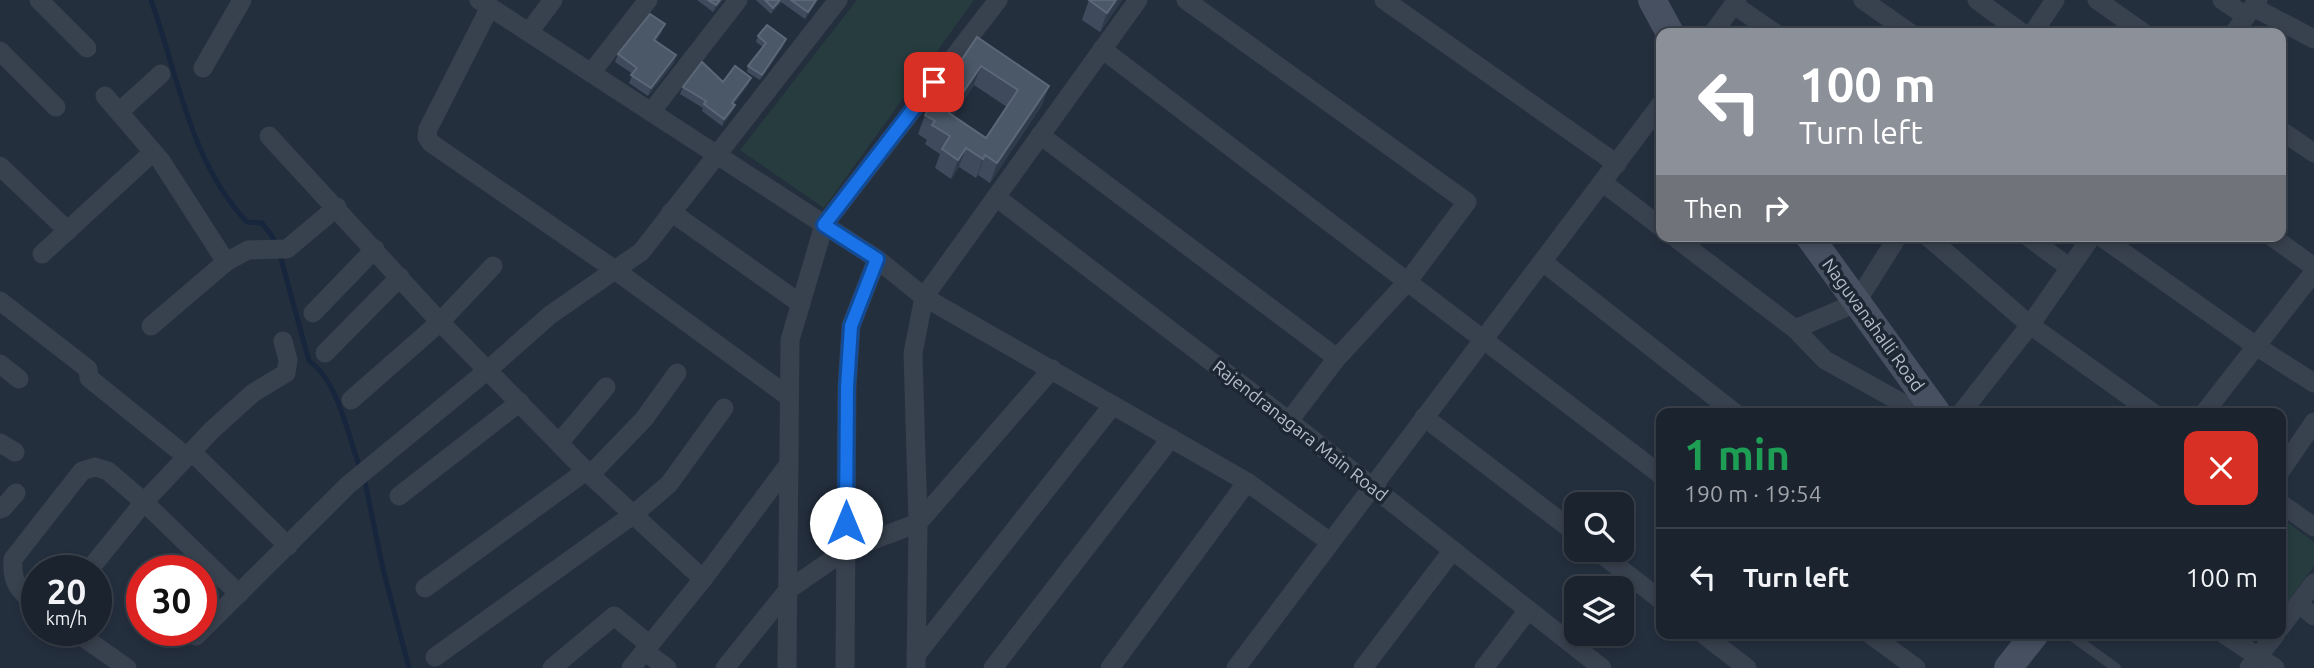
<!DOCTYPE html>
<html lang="en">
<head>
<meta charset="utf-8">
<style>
	body { margin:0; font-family:Ubuntu,sans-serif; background:#242b36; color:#f1f3f6; height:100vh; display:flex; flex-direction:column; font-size:26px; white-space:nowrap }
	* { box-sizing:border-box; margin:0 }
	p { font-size:23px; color:#a0a4aa }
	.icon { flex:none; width:38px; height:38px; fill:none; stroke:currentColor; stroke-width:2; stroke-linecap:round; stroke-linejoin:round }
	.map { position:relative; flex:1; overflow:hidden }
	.sheet { position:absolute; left:1656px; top:408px; width:630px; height:231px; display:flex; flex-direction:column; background:#1b232e; border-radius:14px; box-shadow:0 4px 10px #0003,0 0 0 2px #39404a }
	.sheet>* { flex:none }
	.banner { position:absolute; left:1656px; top:28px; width:630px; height:214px; border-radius:14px; box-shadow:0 4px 10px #0003,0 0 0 2px #39404a; background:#8c9099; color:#fff; overflow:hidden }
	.fabs { position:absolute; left:1564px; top:492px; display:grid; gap:14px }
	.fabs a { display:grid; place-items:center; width:70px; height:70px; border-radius:14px; background:#1b232e; box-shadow:0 4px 10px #0003,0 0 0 2px #39404a; font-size:35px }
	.speed { position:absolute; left:21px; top:555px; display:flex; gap:14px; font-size:35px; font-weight:700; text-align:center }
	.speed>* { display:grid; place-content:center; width:91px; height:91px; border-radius:50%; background:#1b232e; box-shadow:0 4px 10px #0003,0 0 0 2px #39404a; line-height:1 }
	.speed small { font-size:18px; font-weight:400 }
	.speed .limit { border:10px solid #d22; background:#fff; color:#111 }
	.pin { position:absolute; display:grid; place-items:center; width:60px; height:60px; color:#fff; margin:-30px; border-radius:14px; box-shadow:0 4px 10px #0006 }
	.me { position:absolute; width:77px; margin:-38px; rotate:0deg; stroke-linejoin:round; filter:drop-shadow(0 0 5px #0008) }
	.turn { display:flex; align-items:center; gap:24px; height:147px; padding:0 28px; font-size:32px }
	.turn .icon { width:91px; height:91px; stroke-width:2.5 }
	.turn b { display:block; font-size:49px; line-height:60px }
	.then { display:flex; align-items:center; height:66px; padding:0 28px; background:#0003; gap:14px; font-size:26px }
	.round { display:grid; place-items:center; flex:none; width:74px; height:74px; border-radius:14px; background:#242b36 }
	.headline { display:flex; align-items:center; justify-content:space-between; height:119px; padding:0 28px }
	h1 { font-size:42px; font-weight:700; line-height:52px; color:#1e9e55 }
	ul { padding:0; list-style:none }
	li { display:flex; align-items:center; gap:21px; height:98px; padding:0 28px; border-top:2px solid #39404a }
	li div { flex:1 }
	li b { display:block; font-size:26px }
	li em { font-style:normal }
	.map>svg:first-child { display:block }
	.green { fill:#263c3f }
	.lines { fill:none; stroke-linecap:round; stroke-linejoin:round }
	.stream { stroke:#17263c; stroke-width:5 }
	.lane { stroke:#38414e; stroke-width:10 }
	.street { stroke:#38414e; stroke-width:19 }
	.secondary { stroke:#465061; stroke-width:28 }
	.wall { fill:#3f4b5c; fill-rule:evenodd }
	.shaded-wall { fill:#2f3b4b }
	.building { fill:#4b5868; stroke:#5c6777; stroke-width:2; fill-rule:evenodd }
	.route-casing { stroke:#114b97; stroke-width:18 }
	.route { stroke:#1a73e8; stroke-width:12 }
	.labels { text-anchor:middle; stroke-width:7; stroke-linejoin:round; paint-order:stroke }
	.street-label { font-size:18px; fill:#b4bcc9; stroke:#1d2633 }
</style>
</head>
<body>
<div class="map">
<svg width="2314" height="668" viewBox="0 0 2314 668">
	<rect width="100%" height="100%" fill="#242f3e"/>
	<g class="green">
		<polygon points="857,0 974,0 824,208 740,150"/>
		<polygon points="2280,517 2314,542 2314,566 2280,612"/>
	</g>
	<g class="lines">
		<g class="stream">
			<path d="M151 0C178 75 190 162 247 222L262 223 272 236 276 246"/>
			<path d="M280 255 309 361C338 380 348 436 360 468"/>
			<polyline points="364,477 383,569 409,668"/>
		</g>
		<polyline class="lane" points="2069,634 2116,668"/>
		<g class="street">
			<polyline points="39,0 87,48"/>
			<polyline points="479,0 877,259 924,297 1247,482 1330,542"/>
			<polyline points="1186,0 1467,202 1408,281 1337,358 1289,421"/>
			<polyline points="1384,0 1617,164"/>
			<polyline points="1863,0 1910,33"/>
			<polyline points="1977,0 2022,33"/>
			<polyline points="2097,0 2144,33"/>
			<polyline points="2222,0 2246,16"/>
			<polyline points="1734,5 1775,33"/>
			<polyline points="490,7 428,129 427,137 431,143 615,270 789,397"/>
			<polyline points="2253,7 2314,39"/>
			<polyline points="529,32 553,0"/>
			<polyline points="1713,33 1737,0"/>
			<polyline points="2033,33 2055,0"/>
			<polyline points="2234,33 2258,0"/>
			<polyline points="1102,49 1661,475"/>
			<polyline points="0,51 56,107"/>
			<polyline points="203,68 242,0"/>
			<polyline points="591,73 648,0"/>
			<polyline points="105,96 161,161 226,262"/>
			<polyline points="119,112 161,74"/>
			<polyline points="651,112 738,0"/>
			<polyline points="2280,130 2314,153"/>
			<polyline points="1040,135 1337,358"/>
			<polyline points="269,136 440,322 586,471 703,579"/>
			<polyline points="0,166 68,231"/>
			<polyline points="1602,182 1661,227"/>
			<polyline points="996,197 1289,421 1602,668"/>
			<polyline points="671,212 801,304"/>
			<polyline points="1673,236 1795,329 1825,360 1920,413"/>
			<polyline points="1927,236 2030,325 2153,413"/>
			<polyline points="2027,236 2070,268"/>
			<polyline points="2100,236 2256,346 2314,383"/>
			<polyline points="2271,236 2314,267"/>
			<polyline points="42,254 153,152"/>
			<polyline points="1543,262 1735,413"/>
			<polyline points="0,301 88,369 89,378 187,457"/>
			<polyline points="313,313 375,249"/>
			<polyline points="151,326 226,262 248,250 287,249 337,207"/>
			<polyline points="1795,329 1856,303 1898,236"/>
			<polyline points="325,353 400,277"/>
			<polyline points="0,364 19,379"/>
			<polyline points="351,400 440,322 493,266"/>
			<polyline points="1961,413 2030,325 2092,236"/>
			<polyline points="2204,413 2314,272"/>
			<polyline points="1424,417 1577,534"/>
			<polyline points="0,443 15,452"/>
			<polyline points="559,443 606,387"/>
			<polyline points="192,452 288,546"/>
			<polyline points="2280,472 2314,422"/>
			<polyline points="590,475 644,419 677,373"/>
			<polyline points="399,496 520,402"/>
			<polyline points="2280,503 2314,527"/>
			<polyline points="0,509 3,508 16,493"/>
			<polyline points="1596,550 1661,600"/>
			<polyline points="89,570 144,502 212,430 253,393 286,373 288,360 283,341"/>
			<polyline points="425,588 586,471"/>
			<polyline points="2298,604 2314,616"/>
			<path d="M37 605C19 591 11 582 13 559L82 471 95 467 108 471 144 502 239 594"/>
			<polyline points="2280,628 2314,583"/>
			<polyline points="73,630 127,668"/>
			<polyline points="1703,634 1747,668"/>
			<polyline points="1870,634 1916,668"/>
			<polyline points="2224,634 2275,668"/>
			<polyline points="196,636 348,485 489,369 550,315 641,252 838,0"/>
			<polyline points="644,651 667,668"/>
			<polyline points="916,655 1113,405"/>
			<polyline points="435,657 634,514 669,484 724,408"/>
			<polyline points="552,668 614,616 650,645"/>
			<polyline points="631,668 703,579 789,464"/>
			<polyline points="725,668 788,590 846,550 918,523 1052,369"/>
			<polyline points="787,668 790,340 824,225 998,0"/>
			<polyline points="845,668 847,388 851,326 877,259"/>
			<polyline points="916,668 918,523 913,353 924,297 1138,0"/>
			<polyline points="993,668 1171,438"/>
			<polyline points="1110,668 1247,482"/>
			<polyline points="1236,668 1661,104"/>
			<polyline points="1363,668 1453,550"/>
			<polyline points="1484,668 1528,610"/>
			<polyline points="2249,668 2276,634"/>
		</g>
		<g class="secondary">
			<polyline points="1652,0 1670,33"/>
			<polyline points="1809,236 1937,413"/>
			<polyline points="2008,668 2035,634"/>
		</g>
	</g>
	<g class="wall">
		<polygon points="697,0 723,0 713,12"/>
		<polygon points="756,0 818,0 805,19 781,2 771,14"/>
		<polygon points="1089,0 1122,0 1100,32 1082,20"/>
		<polygon points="662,32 656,41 676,55 674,63 648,96 629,83 633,74 615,62 618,54"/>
		<polygon points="758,36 786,39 784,45 760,80 747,72 748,66 763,47 756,42"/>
		<path d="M977 37 1049 86 1042 105 990 183 978 175 976 178 959 167 951 179 935 168 940 154 925 144 927 140 918 134 925 115ZM974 85 1007 107 986 138 953 116Z"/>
		<polygon points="751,78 748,85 734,104 735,105 732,112 722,126 702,111 703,108 680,94 683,87"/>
	</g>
	<g class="shaded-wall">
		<polygon points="720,0 723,0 713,12 716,5"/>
		<polygon points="780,0 782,0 771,14 773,8"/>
		<polygon points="816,0 818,0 805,19 808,12"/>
		<polygon points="1116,0 1122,0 1100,32 1107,13"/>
		<polygon points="665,24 662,32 652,47 654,40"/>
		<polygon points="786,39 784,45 760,80 762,75"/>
		<polygon points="676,55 674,63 648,96 651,88"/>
		<polygon points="981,66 974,85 942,132 949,113"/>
		<polygon points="751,78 748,85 730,110 732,103"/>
		<polygon points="1049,86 1042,105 990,183 997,163"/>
		<polygon points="735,105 732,112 722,126 724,119"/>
		<polygon points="966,148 959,167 951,179 958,160"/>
		<polygon points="985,155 978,175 976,178 983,159"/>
	</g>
	<g class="building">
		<polygon points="708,0 720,0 716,5"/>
		<polygon points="765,0 780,0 773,8"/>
		<polygon points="791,0 816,0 808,12"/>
		<polygon points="1089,0 1116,0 1107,13"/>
		<polygon points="650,14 665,24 654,40 676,55 651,88 631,75 637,68 618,54"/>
		<polygon points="767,25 786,39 762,75 748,66 766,43 758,36"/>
		<path d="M977 37 1049 86 997 163 985 155 983 159 966 148 958 160 942 149 950 136 932 125 935 121 925 115ZM981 66 1018 90 986 138 949 113Z"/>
		<polygon points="702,62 723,82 735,66 751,78 732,103 735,105 724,119 704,104 706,101 683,87"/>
	</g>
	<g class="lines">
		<g class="route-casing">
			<polyline id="route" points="846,523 847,387 851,326 877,259 824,225 934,82"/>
		</g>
		<use href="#route" class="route"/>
	</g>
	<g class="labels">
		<g class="street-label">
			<text transform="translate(1873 325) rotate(54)" y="6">Naguvanahalli Road</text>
			<text transform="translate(1300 431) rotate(38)" y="6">Rajendranagara Main Road</text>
		</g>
	</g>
</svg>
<div class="fabs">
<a><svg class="icon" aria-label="search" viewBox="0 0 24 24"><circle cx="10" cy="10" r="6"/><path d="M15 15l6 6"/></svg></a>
<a><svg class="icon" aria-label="layers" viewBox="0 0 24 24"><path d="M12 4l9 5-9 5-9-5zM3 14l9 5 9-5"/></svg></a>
</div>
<div class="speed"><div>20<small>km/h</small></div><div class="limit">30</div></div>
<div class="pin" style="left:934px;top:82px;background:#d93025"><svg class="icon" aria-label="arrive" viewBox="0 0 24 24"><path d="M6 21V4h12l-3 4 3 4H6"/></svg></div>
<svg class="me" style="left:846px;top:523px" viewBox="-20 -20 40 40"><circle r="19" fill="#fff"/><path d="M0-13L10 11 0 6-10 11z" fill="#1a73e8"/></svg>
<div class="banner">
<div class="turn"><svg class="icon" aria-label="left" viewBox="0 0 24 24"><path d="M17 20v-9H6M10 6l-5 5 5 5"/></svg><div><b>100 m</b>Turn left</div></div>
<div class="then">Then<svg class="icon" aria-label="right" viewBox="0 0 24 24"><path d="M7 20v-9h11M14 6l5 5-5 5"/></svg></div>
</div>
<section class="sheet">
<div class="headline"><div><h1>1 min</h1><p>190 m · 19:54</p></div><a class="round" style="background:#d93025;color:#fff"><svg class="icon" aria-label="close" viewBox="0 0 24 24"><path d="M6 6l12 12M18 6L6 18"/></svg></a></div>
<ul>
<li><svg class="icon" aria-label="left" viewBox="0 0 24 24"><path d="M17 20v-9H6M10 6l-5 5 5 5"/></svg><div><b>Turn left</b></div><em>100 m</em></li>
</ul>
</section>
</div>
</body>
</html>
